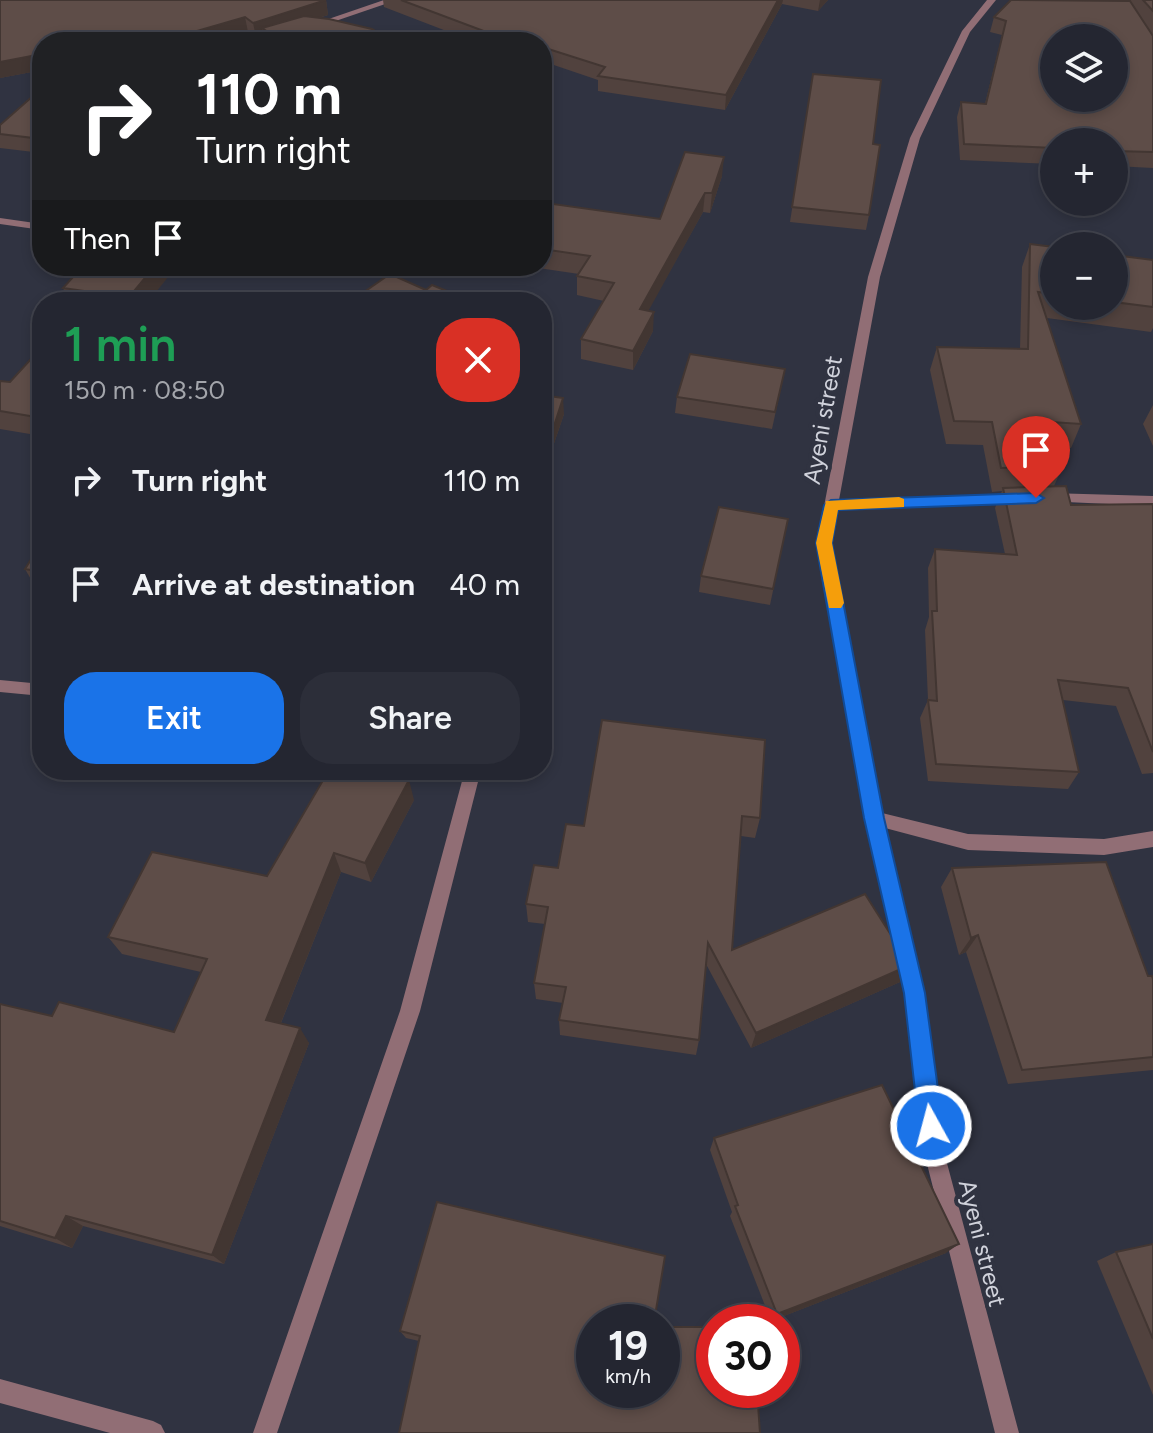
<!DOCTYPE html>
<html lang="en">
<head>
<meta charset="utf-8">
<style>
	body { margin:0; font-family:Figtree,sans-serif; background:#2c2e39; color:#f1f3f6; height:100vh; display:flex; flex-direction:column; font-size:30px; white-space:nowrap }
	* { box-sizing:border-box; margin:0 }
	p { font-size:26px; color:#a3a5ab }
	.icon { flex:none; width:44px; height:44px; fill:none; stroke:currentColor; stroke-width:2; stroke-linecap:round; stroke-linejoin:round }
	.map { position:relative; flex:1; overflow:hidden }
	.details { position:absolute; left:32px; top:292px; width:520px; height:488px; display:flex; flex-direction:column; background:#242631; border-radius:32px; box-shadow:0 4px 12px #0003,0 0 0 2px #41434d }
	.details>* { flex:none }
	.guide { position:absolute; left:32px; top:32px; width:520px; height:244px; border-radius:32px; box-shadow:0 4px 12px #0003,0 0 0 2px #41434d; background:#202124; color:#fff; overflow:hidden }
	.fabs { position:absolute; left:1040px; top:24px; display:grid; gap:16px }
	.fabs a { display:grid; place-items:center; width:88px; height:88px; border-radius:50%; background:#242631; box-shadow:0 4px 12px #0003,0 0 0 2px #41434d; font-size:40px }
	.speed { position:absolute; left:576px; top:1304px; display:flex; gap:16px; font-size:40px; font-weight:700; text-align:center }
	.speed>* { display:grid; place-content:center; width:104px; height:104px; border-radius:50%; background:#242631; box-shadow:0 4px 12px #0003,0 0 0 2px #41434d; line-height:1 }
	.speed small { font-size:20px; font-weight:400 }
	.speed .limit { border:12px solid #d22; background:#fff; color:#111 }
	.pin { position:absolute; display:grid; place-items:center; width:68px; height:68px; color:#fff; margin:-82px -34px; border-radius:50% 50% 50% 0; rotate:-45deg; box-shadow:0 0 8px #0007 }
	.pin .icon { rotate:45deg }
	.me { position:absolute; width:88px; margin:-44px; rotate:353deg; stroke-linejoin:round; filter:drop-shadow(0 0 6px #0008) }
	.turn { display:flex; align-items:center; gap:28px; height:168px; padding:0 32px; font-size:36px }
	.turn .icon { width:104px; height:104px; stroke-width:2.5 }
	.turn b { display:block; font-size:56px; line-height:68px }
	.then { display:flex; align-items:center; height:76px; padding:0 32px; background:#0003; gap:16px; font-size:30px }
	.round { display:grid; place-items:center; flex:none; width:84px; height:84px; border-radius:32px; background:#2c2e39 }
	.head { display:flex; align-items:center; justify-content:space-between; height:136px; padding:0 32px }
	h1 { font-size:48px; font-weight:600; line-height:60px; color:#1e9e55 }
	.cta { display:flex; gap:16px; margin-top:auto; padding:16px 32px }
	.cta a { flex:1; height:92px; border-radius:32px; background:#1a73e8; color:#fff; font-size:32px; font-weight:600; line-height:92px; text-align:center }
	.cta a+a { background:#2c2e39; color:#f1f3f6 }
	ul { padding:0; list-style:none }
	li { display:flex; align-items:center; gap:24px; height:104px; padding:0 32px }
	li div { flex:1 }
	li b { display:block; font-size:30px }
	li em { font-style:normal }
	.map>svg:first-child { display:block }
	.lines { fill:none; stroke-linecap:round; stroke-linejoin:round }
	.minor { fill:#916e75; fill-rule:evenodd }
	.wall { fill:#51423e }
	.shaded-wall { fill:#423632 }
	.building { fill:#5e4d48; stroke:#423632; stroke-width:2; fill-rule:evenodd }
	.route { fill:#1a73e8; stroke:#114b97; stroke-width:2 }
	.slow { fill:#f59e0b }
	.labels { text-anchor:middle; stroke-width:8; stroke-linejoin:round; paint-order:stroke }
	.street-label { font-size:24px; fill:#d0d2db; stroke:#303341 }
</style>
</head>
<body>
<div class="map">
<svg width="1153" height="1433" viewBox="0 0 1153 1433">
	<rect width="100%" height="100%" fill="#303341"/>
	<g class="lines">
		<g class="minor">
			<polygon points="384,0 397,0 318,27 311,25"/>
			<polygon points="987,0 996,0 970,32 920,138 880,277 839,500 1018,494 1025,499 1018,504 837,510 831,543 882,813 968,834 1104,839 1153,831 1153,847 1104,855 968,850 885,828 924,993 944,1152 1019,1433 995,1433 924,1152 906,993 865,818 817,543 868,277 910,138 962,31"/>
			<polygon points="285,31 288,32 288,36 266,42 252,42"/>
			<polygon points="0,218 42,224 42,230 0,224"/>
			<polygon points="1049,493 1153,496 1153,506 1044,501 1042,498 1044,495"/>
			<polygon points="0,680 42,684 42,696 0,692"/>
			<polygon points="465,770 481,770 420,1011 277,1433 253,1433 400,1011"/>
			<polygon points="0,1379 153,1421 161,1425 165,1433 110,1433 0,1403"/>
		</g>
	</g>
	<g class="wall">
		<polygon points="0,0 326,0 328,15 319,18 393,42 265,42 263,35 256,37 248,32 42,42 42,70 0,78"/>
		<polygon points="383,0 828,0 818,11 782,4 725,110 598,91 598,80 542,61 542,42 475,42 384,7"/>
		<polygon points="1011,0 1153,0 1153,168 1114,166 1114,142 1054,142 1054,164 960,160 957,117 961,102 985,104 1002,35 990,32 994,17"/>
		<polygon points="813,74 873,144 869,215 866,230 790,222"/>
		<polygon points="42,88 42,153 0,148 0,134"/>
		<polygon points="722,176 710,213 703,212 648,310 653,331 633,370 581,359 581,339 604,301 577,295 577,276 579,274 525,266 542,266 542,210 660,219"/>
		<polygon points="1030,244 1054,247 1054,306 1114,306 1114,255 1153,260 1153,328 1151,332 1047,318 1081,424 1071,448 1058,447 1063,466 1054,486 1071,505 1153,504 1153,773 1142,774 1116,706 1063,700 1079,772 1068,789 928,781 920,718 928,700 925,630 929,617 928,568 935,549 1005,554 995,508 1002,491 992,492 983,445 946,444 930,370 937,347 1020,349 1022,267"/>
		<polygon points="63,288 148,302 69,302"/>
		<polygon points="426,290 474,302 358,302 357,297"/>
		<polygon points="42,347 42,436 0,429 0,381 10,382"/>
		<polygon points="785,369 772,429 675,413 677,397"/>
		<polygon points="542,395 564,414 546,467 542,466"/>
		<polygon points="1153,405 1153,446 1143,424"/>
		<polygon points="788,519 770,605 699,592 701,576"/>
		<polygon points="42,542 42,589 36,588 25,569"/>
		<polygon points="602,720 760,818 755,838 741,836 732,950 900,982 751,1048 706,964 699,1040 696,1055 560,1035 559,1020 563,1003 536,999 534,983 545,924 528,922 526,904 558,868 584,826"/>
		<polygon points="414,800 371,882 341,872 281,1023 309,1043 224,1264 83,1226 72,1248 0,1226 0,1004 52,1016 174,1032 201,972 122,954 108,937 267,876"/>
		<polygon points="952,868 1153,979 1153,1070 1008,1084 966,952 959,955 941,887"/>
		<polygon points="714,1138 946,1253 771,1321 730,1216 732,1212 710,1150"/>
		<polygon points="437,1202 419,1341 406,1338 400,1331"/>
		<polygon points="1153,1244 1153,1395 1097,1261 1116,1252"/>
	</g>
	<g class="shaded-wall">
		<polygon points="326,0 328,15 270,33 262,28 263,35 256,37 253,23"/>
		<polygon points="778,0 783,0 782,4 725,110 726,95"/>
		<polygon points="820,0 828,0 818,11"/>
		<polygon points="245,17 248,32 213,42 159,42"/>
		<polygon points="42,54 42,70 0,78 0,62"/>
		<polygon points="724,157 722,176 710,213 712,193"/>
		<polygon points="705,193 703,212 639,328 640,309"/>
		<polygon points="155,266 177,266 148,302 125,302"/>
		<polygon points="654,312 653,331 633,370 633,351"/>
		<polygon points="563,398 564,414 546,467 546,451"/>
		<polygon points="409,780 414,800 371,882 365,863"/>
		<polygon points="334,853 341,872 276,1035 266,1020"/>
		<polygon points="978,935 966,952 959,955 971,938"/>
		<polygon points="910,965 900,982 751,1048 756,1033"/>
		<polygon points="300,1028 309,1043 224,1264 212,1255"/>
		<polygon points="66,1216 83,1226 72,1248 55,1238"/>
		<polygon points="959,1244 946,1253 771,1321 777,1314"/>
	</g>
	<g class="building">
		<polygon points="0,0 326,0 253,23 245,17 159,42 42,42 42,54 0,62"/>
		<polygon points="401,0 778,0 726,95 598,76 605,67 542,47 542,42 513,42"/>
		<path d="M1011 0 1130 1 1153 36V152L1114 151V142H1054V148L964 144 961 102 986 104 1006 21 994 17ZM1054 38H1114V98H1054Z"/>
		<polygon points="1143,0 1153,0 1153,11"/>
		<polygon points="304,16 329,19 372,29 393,42 283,42 262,28"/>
		<polygon points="813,74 881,80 873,144 880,145 869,215 792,207"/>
		<polygon points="42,88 42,139 0,134 0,125"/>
		<polygon points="685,152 724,157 712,193 705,193 640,309 654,312 633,351 581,339 614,283 577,276 590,256 542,249 542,210 546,203 660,219"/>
		<polygon points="1030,244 1054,247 1054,294 1038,292 1081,424 1052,422 1063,466 1001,468 992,422 954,421 937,347 1028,349"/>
		<polygon points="1114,255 1153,260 1153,307 1114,302"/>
		<polygon points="83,266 155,266 125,302 82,302 91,292 63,288"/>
		<polygon points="390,274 426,290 432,285 474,302 369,302 357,297"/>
		<polygon points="42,347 42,418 0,411 0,381 10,382"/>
		<polygon points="690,354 785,369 775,412 677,397"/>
		<polygon points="542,395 563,398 546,451 542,450"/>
		<polygon points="1066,486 1071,505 1153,504 1153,752 1128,688 1058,680 1079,772 936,764 928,700 937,701 932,611 937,611 935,549 1017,555 1003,488"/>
		<polygon points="719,507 788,519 773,589 701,576"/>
		<polygon points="42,542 42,572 25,569"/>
		<polygon points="602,720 765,740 760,818 742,816 732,950 865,894 910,965 756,1033 708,943 699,1040 559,1020 566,987 534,983 548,907 526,904 534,865 558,868 566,824 584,826"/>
		<polygon points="329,770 376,770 409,780 365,863 334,853 266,1020 300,1028 212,1255 66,1216 55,1238 0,1221 0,1004 52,1016 59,1002 174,1032 207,959 108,937 152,852 267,876"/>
		<polygon points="1106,862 1148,976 1152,976 1153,979 1153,1057 1022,1070 978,935 971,938 952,868"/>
		<polygon points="882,1085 959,1244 777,1314 735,1206 738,1205 714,1138"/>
		<polygon points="437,1202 665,1256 654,1322 594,1322 594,1390 662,1390 662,1327 714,1327 714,1390 757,1390 760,1433 399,1433 420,1336 400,1331"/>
		<polygon points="1153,1244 1153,1339 1116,1252"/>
	</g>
	<polygon class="route" points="1036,493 1044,498 1036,503 838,510 832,543 884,818 925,993 943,1126 939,1134 931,1137 923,1134 919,1126 904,993 864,818 816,543 824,505 831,500"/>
	<polygon class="slow" points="899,497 904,499 904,507 838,510 832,543 844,603 841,608 829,608 816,543 826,501"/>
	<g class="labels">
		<g class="street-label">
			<text transform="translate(823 420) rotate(-80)" y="8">Ayeni street</text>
			<text transform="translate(982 1243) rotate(76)" y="8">Ayeni street</text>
		</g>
	</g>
</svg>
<div class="fabs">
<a><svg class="icon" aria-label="layers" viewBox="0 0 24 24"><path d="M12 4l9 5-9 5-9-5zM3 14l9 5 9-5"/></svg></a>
<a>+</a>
<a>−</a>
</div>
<div class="speed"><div>19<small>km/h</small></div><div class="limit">30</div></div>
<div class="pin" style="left:1036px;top:498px;background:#d93025"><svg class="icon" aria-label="arrive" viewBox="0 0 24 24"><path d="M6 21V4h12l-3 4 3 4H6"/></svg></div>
<svg class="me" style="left:931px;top:1126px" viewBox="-20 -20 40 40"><circle r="17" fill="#1a73e8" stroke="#fff" stroke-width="3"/><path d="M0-11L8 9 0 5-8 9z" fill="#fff"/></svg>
<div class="guide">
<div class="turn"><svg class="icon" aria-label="right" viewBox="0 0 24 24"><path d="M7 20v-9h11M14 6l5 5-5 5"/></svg><div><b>110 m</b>Turn right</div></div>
<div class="then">Then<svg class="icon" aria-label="arrive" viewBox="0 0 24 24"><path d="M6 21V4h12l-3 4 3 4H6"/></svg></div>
</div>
<section class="details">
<div class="head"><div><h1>1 min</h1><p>150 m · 08:50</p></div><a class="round" style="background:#d93025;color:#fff"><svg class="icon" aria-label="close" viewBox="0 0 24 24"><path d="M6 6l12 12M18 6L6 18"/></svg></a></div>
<ul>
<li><svg class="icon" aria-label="right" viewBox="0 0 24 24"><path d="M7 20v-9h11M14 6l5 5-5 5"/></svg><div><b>Turn right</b></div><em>110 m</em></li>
<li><svg class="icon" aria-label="arrive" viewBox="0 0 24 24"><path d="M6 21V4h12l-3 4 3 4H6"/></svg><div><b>Arrive at destination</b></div><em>40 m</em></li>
</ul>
<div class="cta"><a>Exit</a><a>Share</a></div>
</section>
</div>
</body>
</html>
